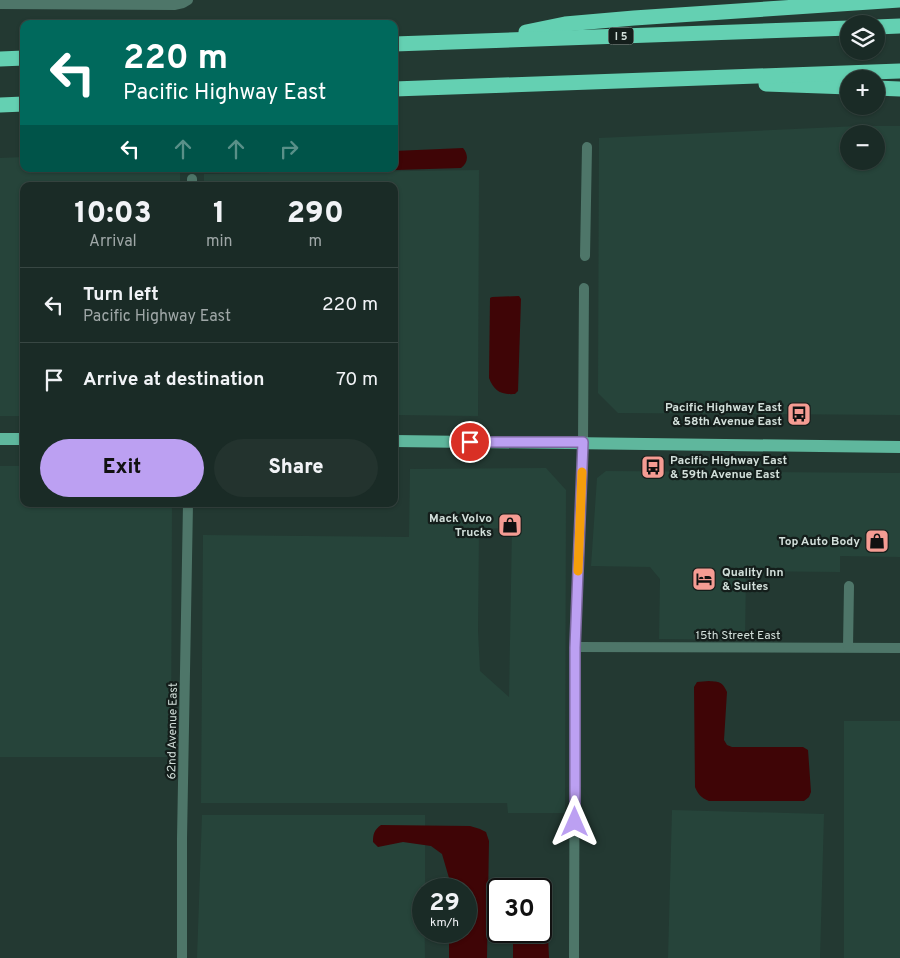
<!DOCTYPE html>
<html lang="en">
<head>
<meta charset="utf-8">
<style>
	body { margin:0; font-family:Overpass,sans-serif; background:#23332e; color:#f1f3f6; height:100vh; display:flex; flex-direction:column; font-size:19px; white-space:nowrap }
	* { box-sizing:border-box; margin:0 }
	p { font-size:16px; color:#9fa7a7 }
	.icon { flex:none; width:28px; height:28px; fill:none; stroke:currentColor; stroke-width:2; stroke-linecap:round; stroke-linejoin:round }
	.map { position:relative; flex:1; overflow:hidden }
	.details { position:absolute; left:20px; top:182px; width:378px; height:325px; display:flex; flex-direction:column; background:#1a2b26; border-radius:10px; box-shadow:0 1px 4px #0004,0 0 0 1px #384743 }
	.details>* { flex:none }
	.banner { position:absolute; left:20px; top:20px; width:378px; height:152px; border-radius:10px; box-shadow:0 1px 4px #0004,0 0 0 1px #384743; background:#00695c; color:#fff; overflow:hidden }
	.tools { position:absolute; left:840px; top:15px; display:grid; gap:10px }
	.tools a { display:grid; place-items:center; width:45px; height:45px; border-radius:50%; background:#1a2b26; box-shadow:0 1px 4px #0004,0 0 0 1px #384743; font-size:25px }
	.speed { position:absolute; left:412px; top:878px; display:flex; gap:10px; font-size:25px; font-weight:700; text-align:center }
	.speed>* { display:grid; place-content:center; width:65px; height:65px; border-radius:50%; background:#1a2b26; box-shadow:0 1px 4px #0004,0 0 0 1px #384743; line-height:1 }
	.speed small { font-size:12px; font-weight:400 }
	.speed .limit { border:2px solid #111; border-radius:8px; background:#fff; color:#111 }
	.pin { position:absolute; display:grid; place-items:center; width:42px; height:42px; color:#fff; margin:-21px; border:2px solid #fff; border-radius:50%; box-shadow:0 1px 5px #0007 }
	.me { position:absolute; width:55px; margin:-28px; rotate:0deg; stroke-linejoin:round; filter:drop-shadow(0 0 4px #0008) }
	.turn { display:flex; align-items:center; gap:18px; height:105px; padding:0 20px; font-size:22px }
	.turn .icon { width:65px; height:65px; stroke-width:2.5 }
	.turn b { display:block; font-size:35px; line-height:42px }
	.lanes { display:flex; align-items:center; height:48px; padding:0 20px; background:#0003; justify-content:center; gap:25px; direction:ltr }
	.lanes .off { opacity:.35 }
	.eta { display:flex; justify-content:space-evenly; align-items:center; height:85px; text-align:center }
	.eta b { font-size:30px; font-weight:800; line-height:35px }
	.primary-button { display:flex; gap:10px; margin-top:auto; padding:10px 20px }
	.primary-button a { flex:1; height:58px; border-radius:30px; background:#bca0f2; color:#111; font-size:20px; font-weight:800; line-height:58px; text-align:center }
	.primary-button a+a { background:#23332e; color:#f1f3f6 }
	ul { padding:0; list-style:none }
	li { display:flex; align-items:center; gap:15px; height:75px; padding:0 20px; border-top:1px solid #384743 }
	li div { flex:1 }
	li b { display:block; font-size:19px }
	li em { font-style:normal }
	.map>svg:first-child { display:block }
	.built { fill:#26443a; fill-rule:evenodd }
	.water { fill:#3f0506 }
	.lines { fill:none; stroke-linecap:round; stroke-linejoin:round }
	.street { stroke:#4e7669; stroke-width:10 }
	.primary { stroke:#5fb79d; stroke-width:12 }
	.highway { stroke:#64d0b2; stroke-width:15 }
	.route-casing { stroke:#7a689d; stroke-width:12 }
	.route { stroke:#bca0f2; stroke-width:9 }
	.slow { stroke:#f59e0b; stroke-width:9 }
	.labels { text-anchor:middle; stroke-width:4.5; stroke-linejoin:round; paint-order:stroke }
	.shield { fill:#141e1b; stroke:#99a5a1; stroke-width:1 }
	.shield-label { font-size:11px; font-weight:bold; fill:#d2dfda }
	.poi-label { font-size:12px; font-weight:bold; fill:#d2dfda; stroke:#141e1b; text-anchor:end }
	.street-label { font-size:12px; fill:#d2dfda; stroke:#141e1b }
</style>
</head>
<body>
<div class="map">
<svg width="900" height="958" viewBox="0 0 900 958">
	<rect width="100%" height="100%" fill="#233932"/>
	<g class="built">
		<path d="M859 126H900V415L618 413 598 393 599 138ZM849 134H876V161H849Z"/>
		<polygon points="24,157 24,169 180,169 180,186 24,186 24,416 0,416 0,158"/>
		<polygon points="479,170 478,416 394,415 394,186 204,186 204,174"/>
		<polygon points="0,466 24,466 24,504 172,504 171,757 0,757"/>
		<path d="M546 468 566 490 565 813H508L507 803H201L203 535 409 537 410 469ZM511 528H512L509 697 480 671 478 631 479 529Z"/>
		<polygon points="606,471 900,473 900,557 840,556 840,572 746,571 745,640 659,639 660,579 650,567 591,566 597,478"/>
		<rect x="844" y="721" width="56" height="237"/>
		<polygon points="672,810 824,814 820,958 668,958"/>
		<polygon points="202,815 425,815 425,889 424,889 425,958 197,958"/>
	</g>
	<g class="water">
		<path d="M463 148C469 155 468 163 461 168L364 171H253L250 169H394V151Z"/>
		<path d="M519 296 521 299 518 391 515 394C501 395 494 391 489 378L490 298 492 297Z"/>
		<path d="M709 681C719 682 722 681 727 692L724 740 727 745 732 747H803L808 750 811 792 809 797 804 801H709C701 798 698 794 695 787L694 687 697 682Z"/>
		<path d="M381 825 470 826 480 829 486 832 489 841 487 958H449V931H466V889H449V878L442 854 431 846 403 842 378 847 373 842C373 834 374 830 381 825Z"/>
		<path d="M515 931H526L525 933 528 937 533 938C538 934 542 933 548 936L549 958H513V939Z"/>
	</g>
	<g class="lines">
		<g class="street">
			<polyline points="0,4 174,5 183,3 188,0"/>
			<polyline points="192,186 192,179"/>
			<polyline points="585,256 587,147"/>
			<polyline points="575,647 900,648"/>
			<polyline points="848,647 849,586"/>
			<polyline points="182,958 182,839 188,504"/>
			<polyline points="574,958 575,648 583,442 584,288"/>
		</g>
		<g class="primary">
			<polyline points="0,439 24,439"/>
			<polyline points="394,441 900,447"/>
		</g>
		<g class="highway">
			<polyline points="876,27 900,26"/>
			<polyline points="526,32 565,24 634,18 900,0"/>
			<polyline points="394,44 849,28"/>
			<polyline points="0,59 24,58"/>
			<polyline points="766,84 849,87"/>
			<polyline points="876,88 900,89"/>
			<polyline points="394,89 900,71"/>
			<polyline points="0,105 24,104"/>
		</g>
	</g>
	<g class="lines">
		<g class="route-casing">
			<polyline id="route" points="470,442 583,442 575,648 575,822"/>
		</g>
		<use href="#route" class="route"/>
		<polyline class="slow" points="578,571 582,472"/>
	</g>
	<defs>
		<g id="bus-square" transform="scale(1.25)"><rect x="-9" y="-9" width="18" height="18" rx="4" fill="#f59c93" stroke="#141e1b"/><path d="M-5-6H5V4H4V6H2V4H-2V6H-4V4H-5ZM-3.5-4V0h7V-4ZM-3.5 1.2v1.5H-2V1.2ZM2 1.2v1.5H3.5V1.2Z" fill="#111"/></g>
		<g id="shop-square" transform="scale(1.25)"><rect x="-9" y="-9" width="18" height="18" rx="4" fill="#f59c93" stroke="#141e1b"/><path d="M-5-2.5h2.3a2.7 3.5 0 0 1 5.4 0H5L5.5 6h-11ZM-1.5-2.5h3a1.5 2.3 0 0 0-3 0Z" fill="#111"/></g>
		<g id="hotel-square" transform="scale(1.25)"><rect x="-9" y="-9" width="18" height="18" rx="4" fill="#f59c93" stroke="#141e1b"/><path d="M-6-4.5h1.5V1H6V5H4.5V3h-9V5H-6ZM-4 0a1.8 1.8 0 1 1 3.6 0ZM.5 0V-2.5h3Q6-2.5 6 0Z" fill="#111"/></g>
	</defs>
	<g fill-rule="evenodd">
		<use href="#bus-square" x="799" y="414"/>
		<use href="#bus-square" x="653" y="467"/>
		<use href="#shop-square" x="510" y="525"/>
		<use href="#shop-square" x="877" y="541"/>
		<use href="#hotel-square" x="704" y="579"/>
	</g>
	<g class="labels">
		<rect class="shield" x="608.5" y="27.5" width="25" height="17" rx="4"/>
		<g class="shield-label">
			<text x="621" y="40">I 5</text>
		</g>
		<g class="poi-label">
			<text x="782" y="411">Pacific Highway East<tspan x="782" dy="14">&amp; 58th Avenue East</tspan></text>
			<text x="670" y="464" text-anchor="start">Pacific Highway East<tspan x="670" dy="14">&amp; 59th Avenue East</tspan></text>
			<text x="492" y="522">Mack Volvo<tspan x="492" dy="14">Trucks</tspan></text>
			<text x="860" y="545">Top Auto Body</text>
			<text x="722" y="576" text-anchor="start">Quality Inn<tspan x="722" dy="14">&amp; Suites</tspan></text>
		</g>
		<g class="street-label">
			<text x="738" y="639">15th Street East</text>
			<text transform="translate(172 731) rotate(-89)" y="4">62nd Avenue East</text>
		</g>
	</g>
</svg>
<div class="tools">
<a><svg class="icon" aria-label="layers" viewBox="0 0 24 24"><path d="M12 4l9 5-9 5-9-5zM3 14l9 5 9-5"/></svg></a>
<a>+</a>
<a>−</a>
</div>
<div class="speed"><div>29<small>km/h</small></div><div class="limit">30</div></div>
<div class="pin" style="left:470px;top:442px;background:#d93025"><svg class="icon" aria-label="arrive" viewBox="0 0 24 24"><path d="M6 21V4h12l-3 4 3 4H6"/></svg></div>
<svg class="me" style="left:575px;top:822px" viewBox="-20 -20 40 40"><path d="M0-17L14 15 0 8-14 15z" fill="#bca0f2" stroke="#fff" stroke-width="4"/></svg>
<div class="banner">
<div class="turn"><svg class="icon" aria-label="left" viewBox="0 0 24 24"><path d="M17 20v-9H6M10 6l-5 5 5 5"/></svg><div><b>220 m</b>Pacific Highway East</div></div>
<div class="lanes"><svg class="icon" aria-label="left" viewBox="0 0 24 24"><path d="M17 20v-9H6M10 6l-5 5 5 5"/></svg><svg class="icon off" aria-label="ahead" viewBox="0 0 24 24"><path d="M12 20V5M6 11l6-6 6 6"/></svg><svg class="icon off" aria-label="ahead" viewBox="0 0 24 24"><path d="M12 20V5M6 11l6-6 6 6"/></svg><svg class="icon off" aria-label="right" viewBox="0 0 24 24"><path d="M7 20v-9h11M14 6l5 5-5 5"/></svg></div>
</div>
<section class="details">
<div class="eta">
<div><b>10:03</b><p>Arrival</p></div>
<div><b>1</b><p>min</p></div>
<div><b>290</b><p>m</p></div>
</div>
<ul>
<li><svg class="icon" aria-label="left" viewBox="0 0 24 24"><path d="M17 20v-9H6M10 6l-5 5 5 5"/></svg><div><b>Turn left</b><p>Pacific Highway East</p></div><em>220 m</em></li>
<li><svg class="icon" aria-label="arrive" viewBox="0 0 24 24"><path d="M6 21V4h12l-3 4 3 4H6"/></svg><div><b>Arrive at destination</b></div><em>70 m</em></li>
</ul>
<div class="primary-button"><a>Exit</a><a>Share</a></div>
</section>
</div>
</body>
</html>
